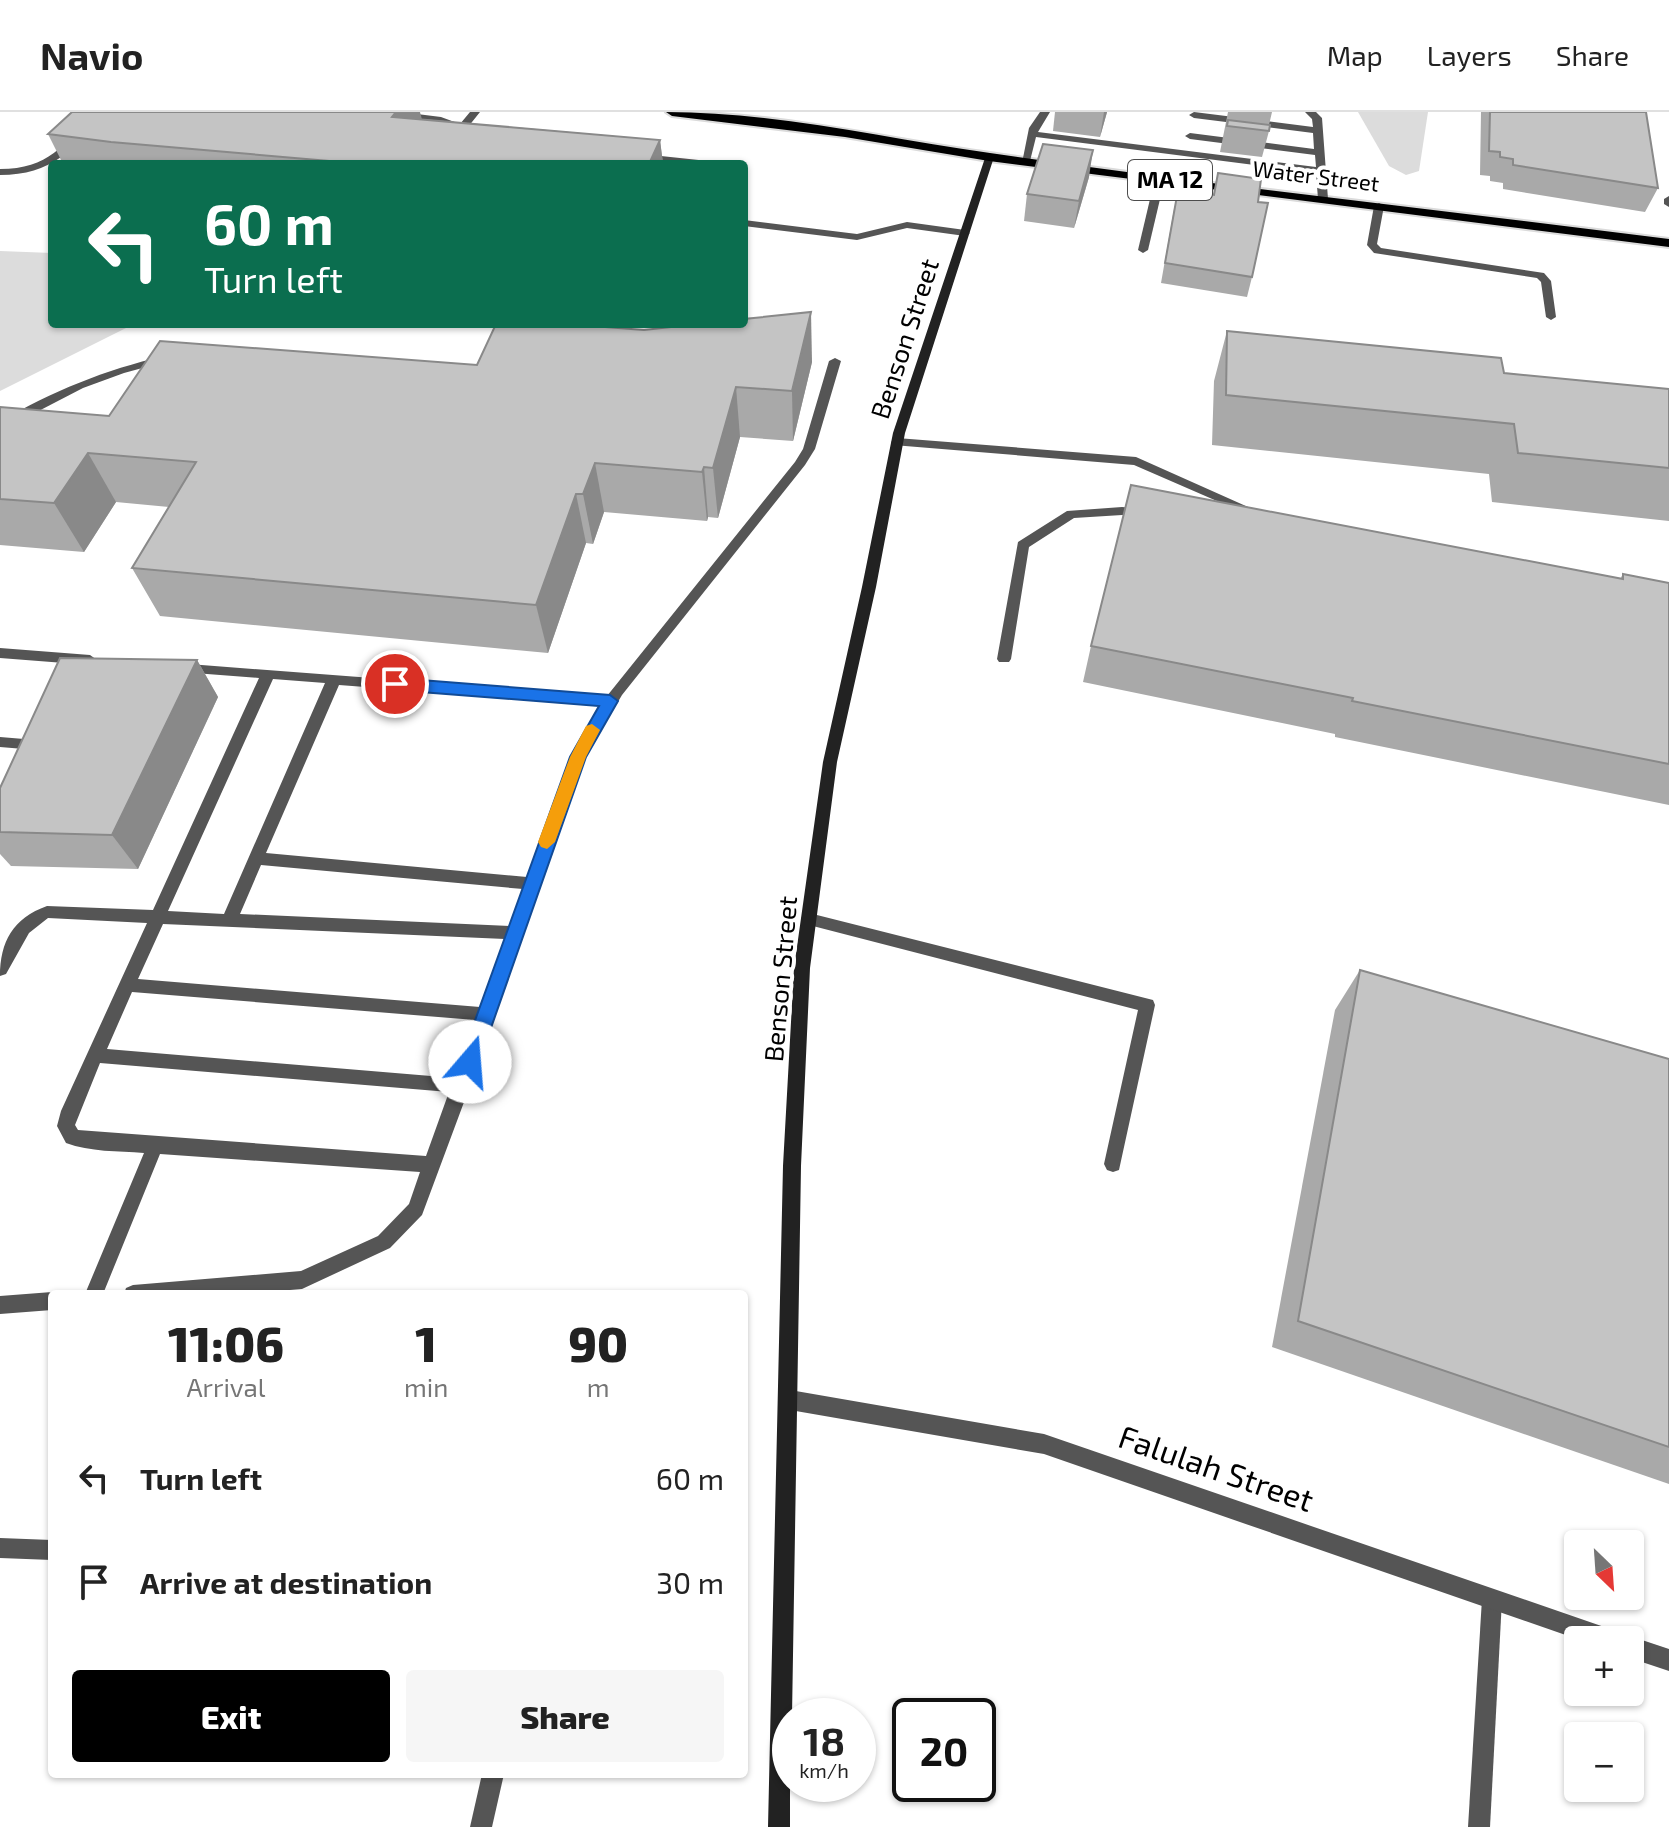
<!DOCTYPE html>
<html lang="en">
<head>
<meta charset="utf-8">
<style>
	body { margin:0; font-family:"Exo 2",sans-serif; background:#f6f6f6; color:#222; height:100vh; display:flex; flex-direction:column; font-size:30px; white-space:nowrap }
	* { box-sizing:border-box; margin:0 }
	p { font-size:26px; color:#767676 }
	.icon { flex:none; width:44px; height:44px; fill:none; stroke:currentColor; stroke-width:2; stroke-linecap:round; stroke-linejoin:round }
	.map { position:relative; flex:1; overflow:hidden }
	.drawer { position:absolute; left:48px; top:1178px; width:700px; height:488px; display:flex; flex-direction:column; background:#fff; border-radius:8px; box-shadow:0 2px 6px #0004 }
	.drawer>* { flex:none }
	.hud { position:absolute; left:48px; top:48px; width:700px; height:168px; border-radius:8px; box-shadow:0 2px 6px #0004; background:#0b6e4f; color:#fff; overflow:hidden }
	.needle { width:52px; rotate:155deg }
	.controls { position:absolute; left:1564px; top:1418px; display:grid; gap:16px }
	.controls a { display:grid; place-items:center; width:80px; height:80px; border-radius:8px; background:#fff; box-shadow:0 2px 6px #0004; font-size:40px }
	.speed { position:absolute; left:772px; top:1586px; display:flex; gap:16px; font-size:40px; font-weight:700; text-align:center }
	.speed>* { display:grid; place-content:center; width:104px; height:104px; border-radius:50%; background:#fff; box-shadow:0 2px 6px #0004; line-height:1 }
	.speed small { font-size:20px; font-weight:400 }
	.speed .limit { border:4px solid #111; border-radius:12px; background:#fff; color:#111 }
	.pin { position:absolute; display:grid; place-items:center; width:68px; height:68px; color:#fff; margin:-34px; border:4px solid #fff; border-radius:50%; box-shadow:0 2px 8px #0007 }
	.me { position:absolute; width:88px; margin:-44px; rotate:18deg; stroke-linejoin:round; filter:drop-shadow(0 0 6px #0008) }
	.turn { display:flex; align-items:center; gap:28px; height:168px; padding:0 24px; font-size:36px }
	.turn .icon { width:104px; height:104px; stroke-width:2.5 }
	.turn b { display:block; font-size:56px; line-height:68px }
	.eta { display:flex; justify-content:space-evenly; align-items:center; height:136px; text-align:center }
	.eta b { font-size:48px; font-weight:800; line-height:56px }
	.button { display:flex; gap:16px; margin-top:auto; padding:16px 24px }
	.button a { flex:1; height:92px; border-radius:8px; background:#000; color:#fff; font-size:32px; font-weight:800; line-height:92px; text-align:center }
	.button a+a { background:#f6f6f6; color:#222 }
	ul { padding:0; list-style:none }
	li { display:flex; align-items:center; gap:24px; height:104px; padding:0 24px }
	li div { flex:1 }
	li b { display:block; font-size:30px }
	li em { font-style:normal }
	header { display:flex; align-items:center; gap:48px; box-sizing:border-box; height:112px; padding:0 40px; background:#fff; border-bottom:2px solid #e0e0e0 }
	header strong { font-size:38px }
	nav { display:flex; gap:44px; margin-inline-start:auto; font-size:28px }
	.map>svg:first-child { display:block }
	.green { fill:#dcdcdc }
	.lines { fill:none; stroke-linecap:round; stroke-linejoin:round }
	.trunk-casing { stroke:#dbdbdb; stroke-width:4 }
	.service { fill:#555; fill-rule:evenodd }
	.minor { fill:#555; fill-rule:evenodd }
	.secondary { fill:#222; fill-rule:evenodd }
	.trunk { fill:#000; fill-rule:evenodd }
	.wall { fill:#a9a9a9 }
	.shaded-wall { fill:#898989 }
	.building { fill:#c4c4c4; stroke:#898989; stroke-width:2 }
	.route { fill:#1a73e8; stroke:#114b97; stroke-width:2 }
	.slow { fill:#f59e0b }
	.labels { text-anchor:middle; stroke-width:8; stroke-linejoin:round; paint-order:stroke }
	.far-street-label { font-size:22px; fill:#000; stroke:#fff }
	.shield { fill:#fff; stroke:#4c4c4c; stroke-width:2 }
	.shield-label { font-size:24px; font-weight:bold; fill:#000 }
	.street-label { font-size:26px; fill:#000; stroke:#fff }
	.near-street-label { font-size:32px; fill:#000; stroke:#fff }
</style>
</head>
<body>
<header>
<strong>Navio</strong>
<nav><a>Map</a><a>Layers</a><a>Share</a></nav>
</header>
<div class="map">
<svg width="1669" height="1715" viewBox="0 0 1669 1715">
	<rect width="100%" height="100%" fill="#fff"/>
	<g class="green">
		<polygon points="1358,0 1428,0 1419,59 1406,63 1389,54"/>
		<polygon points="0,139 52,141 52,212 134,212 0,279"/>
	</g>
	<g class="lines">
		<g class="trunk-casing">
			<path id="trunk" d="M666 0C775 0 882 26 990 41 1215 74 1443 98 1669 127V135L989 49 845 25 672 4Z"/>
		</g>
		<g class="service">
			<path d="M95 0H105C73 38 52 63 0 63V57C49 57 63 33 95 0Z"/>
			<polygon points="401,0 441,5 460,12 470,0 480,0 468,15 472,18 467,21 439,11 398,5 398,1"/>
			<polygon points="1040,0 1050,0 1038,20 1316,55 1315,43 1190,27 1185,24 1190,21 1314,37 1313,21 1194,6 1189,3 1194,0 1313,15 1312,7 1305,0 1316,0 1322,6 1328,87 1323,90 1318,87 1316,61 1036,25 1030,49 1022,51 1029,16"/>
			<polygon points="642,42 708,49 713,52 680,52 639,47 639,43"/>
			<polygon points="1160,63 1165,66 1148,138 1143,141 1138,138 1155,66"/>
			<polygon points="1379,91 1384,94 1377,132 1381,136 1544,161 1551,169 1556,205 1551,208 1546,205 1541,170 1537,166 1374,141 1367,133 1374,94"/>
			<polygon points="744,108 857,122 907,110 965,118 970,121 965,124 907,116 857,128 744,114"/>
			<path d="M164 244 168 245V249L124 261 83 276 0 319V310C52 279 105 258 164 244Z"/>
			<path d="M835 246 841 249 815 337 805 353 622 583 585 646 470 974 422 1103 390 1136 302 1177 242 1182H124L126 1176 133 1173 301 1159 378 1124 409 1092 420 1060 160 1042 103 1182H85L144 1041C118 1039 90 1040 66 1031L57 1014 61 999 147 811 48 806 29 821 6 862 0 864C0 830 13 806 47 794L153 798 259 566 181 560 176 559 174 555 176 551 607 584 795 350 803 337 829 249ZM273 567 325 571 224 802 168 799ZM339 573 601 593 571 645 527 765 266 741ZM261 753 523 777 510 814 240 802ZM163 812 505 827 480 895 138 867ZM132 880 475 908 455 966 107 937ZM100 951 449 980 426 1044 78 1018 75 1013Z"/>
			<polygon points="897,326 1136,345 1266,403 1264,406 1256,406 1134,353 893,333 891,330"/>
			<polygon points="1122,395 1145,397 1151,401 1145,405 1122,403 1074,406 1029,435 1011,547 1009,550 999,550 997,547 1018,430 1067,399"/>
			<polygon points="0,536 90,543 97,548 90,553 0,546"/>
			<polygon points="0,625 36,628 43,633 36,638 0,635"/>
			<polygon points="809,801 1153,888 1155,893 1119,1058 1113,1060 1107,1058 1104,1052 1138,898 809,813 803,812 801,807 803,802"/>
			<polygon points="52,1180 57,1182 52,1182 52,1198 0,1202 0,1184"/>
			<polygon points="0,1426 52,1428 52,1448 0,1446"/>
			<polygon points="1492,1477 1499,1480 1502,1487 1490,1715 1468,1715 1482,1487 1485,1480"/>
			<polygon points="482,1662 504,1662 492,1715 470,1715"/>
		</g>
		<g class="minor">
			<polygon points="1669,84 1669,95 1664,92 1664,87"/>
			<polygon points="790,1278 1044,1322 1610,1517 1617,1521 1621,1528 1580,1528 1044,1342 790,1298 783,1295 780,1288 783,1281"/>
			<polygon points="1630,1524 1669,1537 1669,1559 1630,1546 1630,1528 1622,1528"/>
		</g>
		<polygon class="secondary" points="986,43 994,45 905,321 876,475 837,650 810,856 801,1054 792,1604 790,1604 790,1715 768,1715 783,1054 794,856 823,650 862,475 893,321"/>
		<use href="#trunk" class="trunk"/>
	</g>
	<g class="wall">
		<polygon points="1055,0 1107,0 1100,25 1053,19"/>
		<polygon points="1228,0 1272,0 1269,13 1269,19 1262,45 1220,40"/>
		<polygon points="1481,0 1646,0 1658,76 1645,100 1503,77 1503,71 1490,69 1490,64 1480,63"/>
		<polygon points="422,7 660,28 663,52 63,52 48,22"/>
		<polygon points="1218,61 1258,90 1252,165 1247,185 1161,171 1174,97 1213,83"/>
		<polygon points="1089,65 1074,116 1024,109 1027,82"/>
		<polygon points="1227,219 1504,261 1669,277 1669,409 1492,390 1489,362 1212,333 1214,269"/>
		<polygon points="812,250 793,329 740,325 718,406 708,405 707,409 604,400 593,432 586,431 548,541 160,504 132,456 169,395 116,390 84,440 0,433 0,295 109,304 477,253"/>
		<polygon points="1623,462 1669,471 1669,693 1335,625 1335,622 1083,570 1091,534 1620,467"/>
		<polygon points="197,548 218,585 138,757 11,754 0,742 0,676"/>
		<polygon points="1360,858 1669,947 1669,1372 1272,1235 1335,898"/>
	</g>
	<g class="shaded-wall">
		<polygon points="396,0 420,0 425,19 392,5"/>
		<polygon points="1104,0 1107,0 1100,25"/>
		<polygon points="660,28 663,52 649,52"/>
		<polygon points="1093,38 1089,65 1074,116 1079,89"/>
		<polygon points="811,200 812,250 793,329 792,279"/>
		<polygon points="736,275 740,325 718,406 713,356"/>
		<polygon points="88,341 116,390 84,440 54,391"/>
		<polygon points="595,351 604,400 593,432 583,382"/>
		<polygon points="704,355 708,405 707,409 702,360"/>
		<polygon points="576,382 586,431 548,541 536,493"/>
		<polygon points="197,548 218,585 138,757 112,723"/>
	</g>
	<g class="building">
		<polygon points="72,0 396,0 392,5 660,28 649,52 364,52 111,30 48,22"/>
		<polygon points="1490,0 1646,0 1658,76 1513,53 1513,47 1500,45 1500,40 1489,39"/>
		<polygon points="1228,8 1270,13 1269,19 1227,14"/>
		<polygon points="1043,32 1093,38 1079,89 1027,82"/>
		<polygon points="1218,61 1261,67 1258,90 1268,91 1252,165 1165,151 1178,78 1214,83"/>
		<polygon points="811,200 792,279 736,275 713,356 704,355 702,360 595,351 583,382 576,382 536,493 132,456 196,350 88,341 54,391 0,387 0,295 109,304 160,229 477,253 496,212 566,212 644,218 698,212 744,212 744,207"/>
		<polygon points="1227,219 1501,246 1504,261 1669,277 1669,356 1518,341 1514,312 1226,283"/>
		<polygon points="1131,373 1623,467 1623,462 1669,471 1669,652 1352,589 1353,586 1091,534"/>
		<polygon points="60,546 197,548 112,723 0,720 0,676"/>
		<polygon points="1360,858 1669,947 1669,1335 1298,1209"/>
	</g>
	<polygon class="route" points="395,566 610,583 618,589 586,645 479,950 476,956 470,959 463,956 460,950 570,645 599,594 395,578 387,572"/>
	<polygon class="slow" points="592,612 600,618 586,645 555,730 547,737 541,735 538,730 570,645 586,614"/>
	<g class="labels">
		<g class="far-street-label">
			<text transform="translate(1316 64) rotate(7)" y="8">Water Street</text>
		</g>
		<rect class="shield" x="1128" y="48" width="84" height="40" rx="6"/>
		<g class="shield-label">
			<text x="1170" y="76">MA 12</text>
		</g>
		<g class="street-label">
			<text transform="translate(905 227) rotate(-72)" y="9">Benson Street</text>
			<text transform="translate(781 867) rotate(-85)" y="9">Benson Street</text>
		</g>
		<g class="near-street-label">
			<text transform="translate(1216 1357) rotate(19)" y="11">Falulah Street</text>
		</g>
	</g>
</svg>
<div class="controls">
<a><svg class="needle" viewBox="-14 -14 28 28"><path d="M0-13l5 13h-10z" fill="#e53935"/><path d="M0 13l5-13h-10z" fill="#767676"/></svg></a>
<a>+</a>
<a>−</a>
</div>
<div class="speed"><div>18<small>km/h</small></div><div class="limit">20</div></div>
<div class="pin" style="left:395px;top:572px;background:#d93025"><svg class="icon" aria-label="arrive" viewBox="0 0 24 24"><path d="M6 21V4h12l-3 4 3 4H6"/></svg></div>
<svg class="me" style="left:470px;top:950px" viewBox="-20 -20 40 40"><circle r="19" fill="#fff"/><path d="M0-13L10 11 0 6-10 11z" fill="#1a73e8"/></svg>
<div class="hud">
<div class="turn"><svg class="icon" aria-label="left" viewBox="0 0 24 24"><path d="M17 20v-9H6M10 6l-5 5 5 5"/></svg><div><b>60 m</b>Turn left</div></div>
</div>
<section class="drawer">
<div class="eta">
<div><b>11:06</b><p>Arrival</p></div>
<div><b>1</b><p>min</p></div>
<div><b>90</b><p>m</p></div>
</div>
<ul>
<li><svg class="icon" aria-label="left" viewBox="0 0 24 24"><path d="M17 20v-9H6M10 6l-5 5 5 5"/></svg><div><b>Turn left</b></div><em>60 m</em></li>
<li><svg class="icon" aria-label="arrive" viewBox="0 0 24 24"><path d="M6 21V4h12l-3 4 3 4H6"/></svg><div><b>Arrive at destination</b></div><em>30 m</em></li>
</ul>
<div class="button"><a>Exit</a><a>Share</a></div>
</section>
</div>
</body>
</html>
